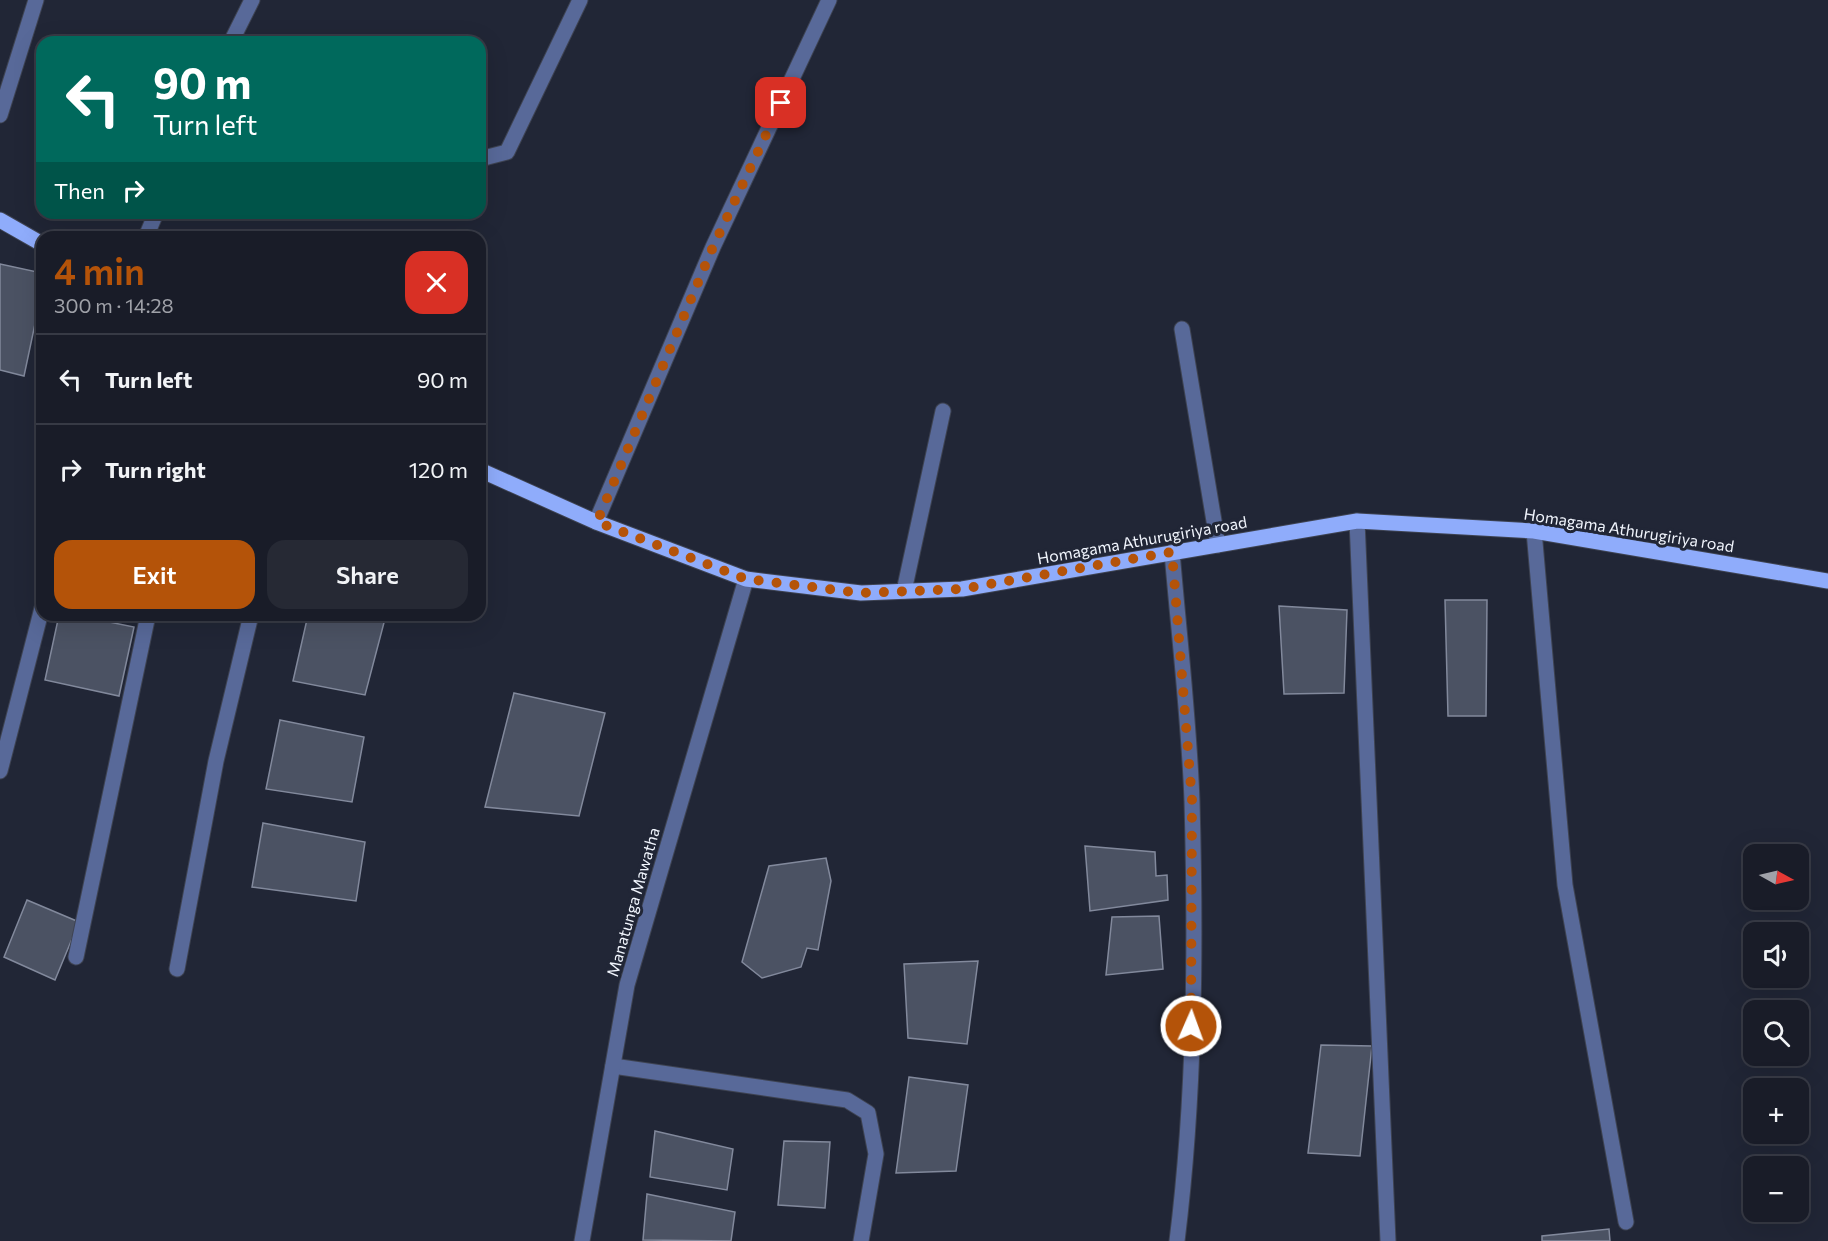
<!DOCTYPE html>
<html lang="en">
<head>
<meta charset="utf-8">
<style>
	body { margin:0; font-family:Commissioner,sans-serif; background:#262934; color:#f1f3f6; height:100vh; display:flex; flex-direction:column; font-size:22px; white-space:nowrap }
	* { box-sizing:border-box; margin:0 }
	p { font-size:20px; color:#9fa1a8 }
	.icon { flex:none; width:33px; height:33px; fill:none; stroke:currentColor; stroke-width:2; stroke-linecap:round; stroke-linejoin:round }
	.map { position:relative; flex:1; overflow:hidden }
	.side { position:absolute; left:36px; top:231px; width:450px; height:390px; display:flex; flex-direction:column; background:#191c28; border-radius:18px; box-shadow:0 6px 24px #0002,0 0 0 2px #373a45 }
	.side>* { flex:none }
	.top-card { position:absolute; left:36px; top:36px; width:450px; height:183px; border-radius:18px; box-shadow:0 6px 24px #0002,0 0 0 2px #373a45; background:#00695c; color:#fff; overflow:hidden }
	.needle { width:39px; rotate:98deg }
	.tools { position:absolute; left:1743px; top:844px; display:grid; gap:12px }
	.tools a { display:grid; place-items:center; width:66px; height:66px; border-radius:12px; background:#191c28; box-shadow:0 6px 24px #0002,0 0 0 2px #373a45; font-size:30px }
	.pin { position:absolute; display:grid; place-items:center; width:51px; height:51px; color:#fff; margin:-26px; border-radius:12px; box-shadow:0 3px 9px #0006 }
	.me { position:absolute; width:66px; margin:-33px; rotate:2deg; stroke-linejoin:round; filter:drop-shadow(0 0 4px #0008) }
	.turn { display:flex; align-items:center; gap:21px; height:126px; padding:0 18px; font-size:27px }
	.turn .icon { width:78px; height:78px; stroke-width:2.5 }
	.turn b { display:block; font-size:42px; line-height:51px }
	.then { display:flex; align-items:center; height:57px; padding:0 18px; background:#0003; gap:12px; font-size:22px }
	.round { display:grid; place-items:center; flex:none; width:63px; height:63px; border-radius:18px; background:#262934 }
	.headline { display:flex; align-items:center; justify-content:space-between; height:102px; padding:0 18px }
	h1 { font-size:36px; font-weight:600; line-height:45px; color:#b45309 }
	.primary-button { display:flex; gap:12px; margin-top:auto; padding:12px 18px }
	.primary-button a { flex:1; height:69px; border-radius:18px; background:#b45309; color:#fff; font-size:24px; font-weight:600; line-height:69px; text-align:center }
	.primary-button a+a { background:#262934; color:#f1f3f6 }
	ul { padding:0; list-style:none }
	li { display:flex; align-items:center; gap:18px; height:90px; padding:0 18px; border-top:2px solid #373a45 }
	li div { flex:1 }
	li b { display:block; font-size:22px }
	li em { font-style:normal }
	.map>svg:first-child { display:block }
	.building { fill:#4b5263; stroke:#82899c; stroke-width:1.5 }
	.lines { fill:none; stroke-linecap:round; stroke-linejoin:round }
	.lane-casing { stroke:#3e4352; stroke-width:17 }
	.street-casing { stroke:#3e4352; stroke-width:17 }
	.primary-casing { stroke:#3e4352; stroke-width:17 }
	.lane { stroke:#586999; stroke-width:15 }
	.street { stroke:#586999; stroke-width:15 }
	.primary { stroke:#8facfb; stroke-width:15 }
	.route { stroke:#b45309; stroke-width:10; stroke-dasharray:0 18 }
	.labels { text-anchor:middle; stroke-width:6; stroke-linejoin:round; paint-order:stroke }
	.street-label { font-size:16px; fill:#f1f5fd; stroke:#212636 }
</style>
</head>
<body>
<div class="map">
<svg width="1828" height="1241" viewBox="0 0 1828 1241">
	<rect width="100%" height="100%" fill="#212636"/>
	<g class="building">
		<polygon points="0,264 42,273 42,291 24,376 0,370"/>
		<polygon points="1445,600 1487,600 1486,716 1448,716"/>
		<polygon points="1279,606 1347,610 1344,693 1284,694"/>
		<polygon points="59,615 75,615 134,627 119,696 45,680"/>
		<polygon points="308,615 386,615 365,695 293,681"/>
		<polygon points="514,693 605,713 579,816 485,807"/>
		<polygon points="280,720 364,737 352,802 266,789"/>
		<polygon points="263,823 365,842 356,901 252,887"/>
		<polygon points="1085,846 1155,852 1156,876 1167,875 1168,900 1090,911"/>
		<polygon points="826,858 831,881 818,950 807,948 801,967 762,978 742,962 769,866"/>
		<polygon points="27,900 79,922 55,980 4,957"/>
		<polygon points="1159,916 1163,969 1106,975 1112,917"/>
		<polygon points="978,961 967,1044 908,1038 904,964"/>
		<polygon points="1321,1045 1372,1046 1360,1156 1308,1153"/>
		<polygon points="909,1077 968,1085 956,1171 896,1173"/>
		<polygon points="655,1131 733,1149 727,1190 650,1177"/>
		<polygon points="784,1141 830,1142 825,1208 778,1205"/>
		<polygon points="647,1194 735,1212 731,1241 643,1240"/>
		<polygon points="1609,1229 1610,1241 1542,1241 1542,1236"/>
	</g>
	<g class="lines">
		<g class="lane-casing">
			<g id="lane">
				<polyline points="1182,329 1218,545"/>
				<polyline points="904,591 943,411"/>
				<polyline points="613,1066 847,1100 868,1113 876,1154 861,1241"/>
			</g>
		</g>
		<g class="street-casing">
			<g id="street">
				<polyline points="231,42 252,0"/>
				<polyline points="0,115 36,0"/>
				<polyline points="480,159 507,152 580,0"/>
				<polyline points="146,237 156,213"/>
				<polyline points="1357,521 1388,1241"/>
				<polyline points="596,522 713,247 829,0"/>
				<polyline points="1534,531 1565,885 1626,1222"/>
				<path d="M1172 552C1179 635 1189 719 1192 801 1196 947 1195 1096 1177 1241"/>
				<polyline points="0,771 42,608"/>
				<polyline points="76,957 148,615"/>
				<polyline points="177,969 216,761 251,615"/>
				<polyline points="582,1241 627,985 746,579"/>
			</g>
		</g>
		<g class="primary-casing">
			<g id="primary">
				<polyline points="0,220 42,244"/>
				<polyline points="480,470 596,522 746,579 861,593 962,589 1357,521 1534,531 1828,581"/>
			</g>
		</g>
		<use href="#lane" class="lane"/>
		<use href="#street" class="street"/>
		<use href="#primary" class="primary"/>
	</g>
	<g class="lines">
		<polyline class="route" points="781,103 713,247 597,522 746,579 861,593 962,589 1172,552 1192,800 1191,1026"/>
	</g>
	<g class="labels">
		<g class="street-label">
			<text transform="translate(1629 530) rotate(9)" y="6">Homagama Athurugiriya road</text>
			<text transform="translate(1142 540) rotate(-10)" y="6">Homagama Athurugiriya road</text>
			<text transform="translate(633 902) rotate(-74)" y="6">Manatunga Mawatha</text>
		</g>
	</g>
</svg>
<div class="tools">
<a><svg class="needle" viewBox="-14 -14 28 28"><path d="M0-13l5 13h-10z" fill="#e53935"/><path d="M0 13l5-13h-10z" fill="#9fa1a8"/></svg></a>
<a><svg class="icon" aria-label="sound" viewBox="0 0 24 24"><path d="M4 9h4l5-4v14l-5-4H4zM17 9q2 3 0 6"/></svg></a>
<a><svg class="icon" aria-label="search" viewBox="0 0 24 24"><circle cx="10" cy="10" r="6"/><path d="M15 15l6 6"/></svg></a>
<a>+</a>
<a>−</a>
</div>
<div class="pin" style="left:781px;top:103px;background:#d93025"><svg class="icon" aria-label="arrive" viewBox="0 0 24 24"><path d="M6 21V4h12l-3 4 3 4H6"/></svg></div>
<svg class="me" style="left:1191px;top:1026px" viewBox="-20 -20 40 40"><circle r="17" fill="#b45309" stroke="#fff" stroke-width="3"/><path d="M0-11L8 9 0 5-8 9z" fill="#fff"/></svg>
<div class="top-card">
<div class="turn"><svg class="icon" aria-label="left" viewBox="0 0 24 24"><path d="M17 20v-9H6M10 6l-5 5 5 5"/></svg><div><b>90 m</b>Turn left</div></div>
<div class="then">Then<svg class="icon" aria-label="right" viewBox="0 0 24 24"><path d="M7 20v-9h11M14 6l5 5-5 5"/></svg></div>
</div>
<section class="side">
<div class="headline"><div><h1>4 min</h1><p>300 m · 14:28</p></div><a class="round" style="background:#d93025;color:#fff"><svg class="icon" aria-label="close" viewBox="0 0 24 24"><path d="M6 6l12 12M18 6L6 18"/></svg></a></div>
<ul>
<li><svg class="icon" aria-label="left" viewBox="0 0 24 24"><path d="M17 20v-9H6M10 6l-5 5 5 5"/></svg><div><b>Turn left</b></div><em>90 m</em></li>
<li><svg class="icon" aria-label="right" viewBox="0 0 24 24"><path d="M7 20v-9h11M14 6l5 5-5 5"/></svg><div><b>Turn right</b></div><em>120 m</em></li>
</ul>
<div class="primary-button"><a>Exit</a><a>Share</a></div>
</section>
</div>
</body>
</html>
